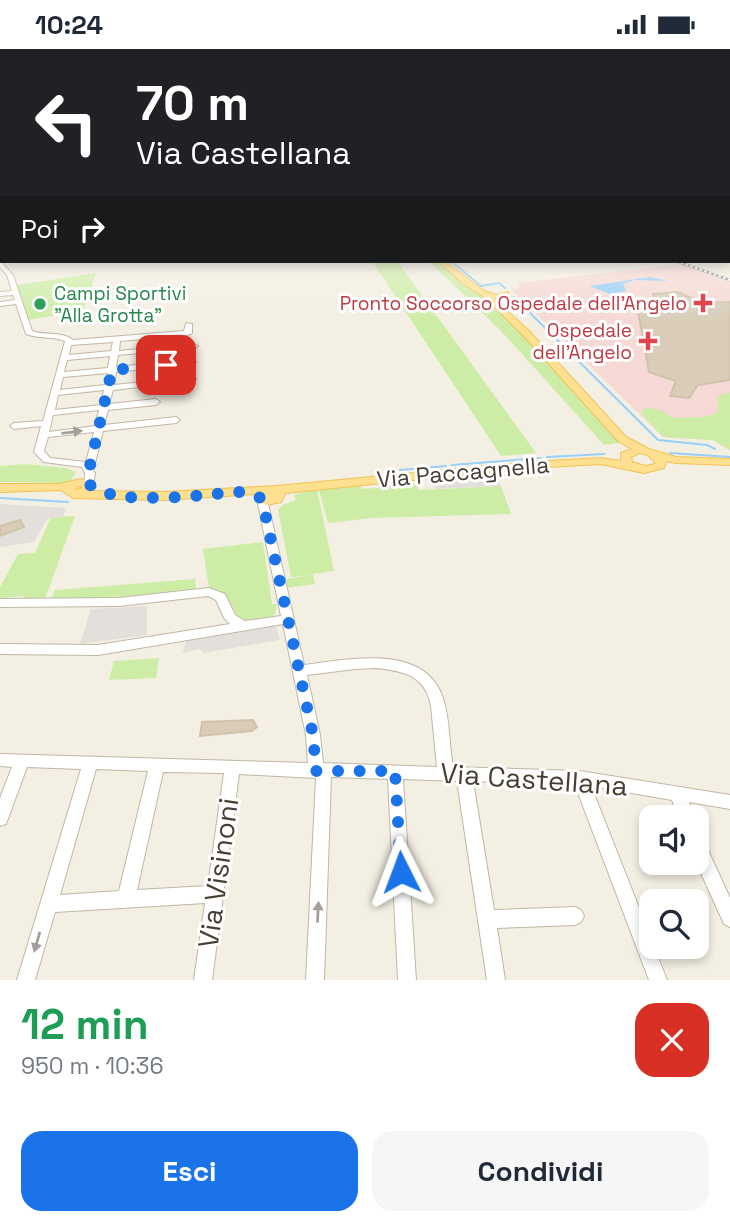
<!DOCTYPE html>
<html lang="it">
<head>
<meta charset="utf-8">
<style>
	body { margin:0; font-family:"Space Grotesk",sans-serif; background:#f6f6f7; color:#1f2937; height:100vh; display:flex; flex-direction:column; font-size:26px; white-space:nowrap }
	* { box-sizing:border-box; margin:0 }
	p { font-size:23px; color:#747a83 }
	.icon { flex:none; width:38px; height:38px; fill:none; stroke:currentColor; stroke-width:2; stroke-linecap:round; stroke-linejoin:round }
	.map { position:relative; height:931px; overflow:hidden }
	.drawer { display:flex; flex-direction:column; background:#fff; flex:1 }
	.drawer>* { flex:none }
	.top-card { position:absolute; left:0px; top:0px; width:732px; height:214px; box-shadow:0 4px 10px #0003; background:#202124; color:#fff; overflow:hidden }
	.controls { position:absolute; left:639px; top:756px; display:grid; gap:14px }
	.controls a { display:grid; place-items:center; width:70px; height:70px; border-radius:14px; background:#fff; box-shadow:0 4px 10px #0003; font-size:35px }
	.pin { position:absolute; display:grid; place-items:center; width:60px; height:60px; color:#fff; margin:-30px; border-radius:14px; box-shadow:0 4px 10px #0006 }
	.me { position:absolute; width:77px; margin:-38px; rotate:357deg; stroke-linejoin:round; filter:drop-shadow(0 0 5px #0008) }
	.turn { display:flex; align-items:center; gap:24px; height:147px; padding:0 21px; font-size:32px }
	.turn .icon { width:91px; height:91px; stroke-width:2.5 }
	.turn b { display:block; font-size:49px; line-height:60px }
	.then { display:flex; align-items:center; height:66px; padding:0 21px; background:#0003; gap:14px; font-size:26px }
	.round { display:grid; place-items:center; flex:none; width:74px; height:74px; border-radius:21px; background:#f6f6f7 }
	.summary { display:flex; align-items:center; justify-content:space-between; height:119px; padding:0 21px }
	h1 { font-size:42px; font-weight:800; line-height:52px; color:#1e9e55 }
	.button { display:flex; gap:14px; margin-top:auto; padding:14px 21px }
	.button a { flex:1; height:80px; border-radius:21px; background:#1a73e8; color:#fff; font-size:28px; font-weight:800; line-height:80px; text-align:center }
	.button a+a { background:#f6f6f7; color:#1f2937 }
	.status { display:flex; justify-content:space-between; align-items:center; height:49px; padding:0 35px; background:#fff; direction:ltr }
	.status svg { height:19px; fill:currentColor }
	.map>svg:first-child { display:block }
	.medical { fill:#f6d9d4 }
	.green { fill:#cdeda7 }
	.parking { fill:#e3e0dc }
	.water { fill:#98d0f8 }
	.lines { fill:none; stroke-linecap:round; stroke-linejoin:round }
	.stream { stroke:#98d0f8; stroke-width:2 }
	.building { fill:#d9cdba; stroke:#d2c2aa; stroke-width:2 }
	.minor-casing { stroke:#c0b7a5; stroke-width:2 }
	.major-casing { stroke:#f0c354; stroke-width:2 }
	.minor { fill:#fff; fill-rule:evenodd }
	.major { fill:#ffe090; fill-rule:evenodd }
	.rail-casing { stroke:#949494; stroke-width:2.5 }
	.rail { stroke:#fff; stroke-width:2; stroke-dasharray:2.5; stroke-linecap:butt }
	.oneway { fill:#a29e99 }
	.route { stroke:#1a73e8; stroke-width:12; stroke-dasharray:0 21.6 }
	.health-dot { fill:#e0444e; stroke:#fff; stroke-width:2.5 }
	.leisure-dot { fill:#2e9e5b; stroke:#fff; stroke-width:2.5 }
	.labels { text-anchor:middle; stroke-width:6; stroke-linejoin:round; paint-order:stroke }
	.far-leisure-label { font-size:19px; fill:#27864d; stroke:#fff; text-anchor:start }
	.far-health-label { font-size:19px; fill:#be3a42; stroke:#fff; text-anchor:end }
	.street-label { font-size:23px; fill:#463e33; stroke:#fff }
	.near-street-label { font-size:28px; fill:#463e33; stroke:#fff }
</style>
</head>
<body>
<div class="status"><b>10:24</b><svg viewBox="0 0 49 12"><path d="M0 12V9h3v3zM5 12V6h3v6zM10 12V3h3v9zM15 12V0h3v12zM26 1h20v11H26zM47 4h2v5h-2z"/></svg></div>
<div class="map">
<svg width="730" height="931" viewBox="0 0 730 931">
	<rect width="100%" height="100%" fill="#f4efe3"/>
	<polygon class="medical" points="683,215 730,232 730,401 712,391 663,388 511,240 522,238 517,234"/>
	<g class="green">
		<polygon points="372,212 397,212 536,404 501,407"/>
		<polygon points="429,212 438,212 488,250 493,259 516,279 620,394 604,396 503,284"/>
		<polygon points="96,224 83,262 27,271 17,236"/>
		<path d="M730 343V401L712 391 663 388 641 365 644 359C654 359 665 361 672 369L705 368 718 363V348Z"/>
		<polygon points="25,415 66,419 76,423 71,431 60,434 0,433 0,417"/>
		<polygon points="360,435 362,440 417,436 419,441 501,437 511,465 372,469 328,474 319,441"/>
		<polygon points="317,440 334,522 313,525 315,535 288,539 286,530 310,526 291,528 278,461 283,456 296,451 294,446"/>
		<polygon points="75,467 45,550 24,550 24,547 0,549 0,538 18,505 35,504 51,468"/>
		<polygon points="263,493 272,555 277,555 275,565 271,568 240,572 226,546 209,539 203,500"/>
		<polygon points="195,530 196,540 143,547 51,550 55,541"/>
		<polygon points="159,609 156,629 109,631 114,612"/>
	</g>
	<g class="parking">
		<polygon points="496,426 501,437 435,440 432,429"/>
		<polygon points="0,455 66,459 63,468 47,470 34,493 0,498"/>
		<polygon points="147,557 147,586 80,595 91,560"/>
		<polygon points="276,577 280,591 204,604 200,600 182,604 187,590"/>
	</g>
	<polygon class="water" points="650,228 668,232 634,231 623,235 626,242 610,245 589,237"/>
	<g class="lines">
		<g class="stream">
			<polyline points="286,212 293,212"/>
			<polyline points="451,212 481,237 499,234 505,239"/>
			<polyline points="514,248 658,391 707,396 715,400"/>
			<polyline points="670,404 730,408"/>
			<polyline points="547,408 604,405"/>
			<polyline points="452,416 541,409"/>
			<polyline points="400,421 446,417"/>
			<polyline points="0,449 68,453"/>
		</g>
	</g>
	<g class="building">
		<polygon points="678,243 703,254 730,253 730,331 698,336 689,349 670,347 676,332 649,323 636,251 655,252 653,245"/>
		<polygon points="20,471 24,478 0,487 0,477"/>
		<polygon points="253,671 257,678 252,682 200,687 202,673"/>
	</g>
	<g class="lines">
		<g class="minor-casing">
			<g id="minor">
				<rect x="0" y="160" width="2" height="3"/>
				<polygon points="2,174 2,181 0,182 0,175"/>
				<rect x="0" y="189" width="2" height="4"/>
				<path d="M0 212 13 226 32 282C46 287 62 282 73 291L184 282 186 274 192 275V284L188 286 120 292 119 302 194 295 198 297 194 299 118 306 116 318 192 311 196 313 192 315 116 323 114 336 192 328 196 330 192 332 113 341 109 355 156 350 160 353 156 356 108 361 104 376 176 368 180 371 176 374 103 382 93 422 95 424 93 437H85L84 435 85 424 82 418 44 413 34 403 41 377 14 380 10 377 14 374 43 372 65 292C53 287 39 290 26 285L16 255 0 257V253L15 251 13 246 0 247V243L12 242 7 226 0 218ZM113 293 111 302 69 306 71 296ZM110 307 108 319 64 323 67 311ZM108 324 105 336 60 341 63 328ZM104 341 101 356 55 361 58 346ZM99 361 95 377 49 383 53 366ZM94 383 86 413 50 409 44 402 48 388Z"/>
				<path d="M262 447 267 450 304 616C349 610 425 594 443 649 450 671 449 696 453 718L580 722 730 746V760L689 753 694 768H678L672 751 591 737 651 889V898H654L667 931H649L575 736 473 732 494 861 575 858 581 861 584 867 581 873 575 876 497 879 505 931H487L457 732 403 730 416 931H398L388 730 331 728 324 931H306L316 729 239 725 212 931H194L205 854 55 863 35 931H17L81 720 27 718 6 775 0 777V749L12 718 0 717V705L308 714 306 686 283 575 98 606 0 605V595L98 596 230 575 224 569 216 551 208 547 119 557 0 558V550L119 549 209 539 225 545 235 566 245 572 281 567 257 450ZM376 619C404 622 425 626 431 657L437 718 323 714 320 686 307 626 355 620ZM96 720 148 722 119 842 60 846ZM163 723 224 724 208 837 137 841Z"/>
				<polygon points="696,785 702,788 730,849 730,878 724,875 696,813"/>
			</g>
		</g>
		<g class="major-casing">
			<path id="major" d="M438 212H445L484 242 497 246 508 243V247L494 250 529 282 626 388 649 400 676 408 730 410V416L676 414 666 412 664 419 644 424 601 415 529 419 285 444 281 453 266 456 256 451 255 445 165 451 73 449 61 441 0 443V435H59L81 430 96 438 93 442 165 443 277 437 529 413 601 409 621 412V404L632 400 618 392 523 286 484 248 461 233ZM639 404 648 406 655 413V415L645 417 632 413 631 408ZM77 437H79L83 439 75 441Z"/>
		</g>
		<use href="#minor" class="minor"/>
		<use href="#major" class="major"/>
		<g class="rail-casing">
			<polyline id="rail" points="676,212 730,231"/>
		</g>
		<use href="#rail" class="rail"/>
	</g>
	<defs><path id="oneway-solid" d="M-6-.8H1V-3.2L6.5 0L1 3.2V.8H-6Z" transform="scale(1.75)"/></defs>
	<g class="oneway">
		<use href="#oneway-solid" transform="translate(72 383) rotate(-7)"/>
		<use href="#oneway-solid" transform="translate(318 863) rotate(-87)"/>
		<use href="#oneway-solid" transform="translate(37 893) rotate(106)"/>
	</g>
	<linearGradient id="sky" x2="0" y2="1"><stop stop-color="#88bfee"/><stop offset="0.52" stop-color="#faf8f2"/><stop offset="1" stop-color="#faf8f2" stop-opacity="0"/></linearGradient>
	<rect width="730" height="274" fill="url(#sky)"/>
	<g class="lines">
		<path class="route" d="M166 316 112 321 89 421V435C114 459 205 445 239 443L254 445 262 450 313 686 316 722H395L401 823"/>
	</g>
	<g class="health-dot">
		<path d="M699.5 243.5h7v7h7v7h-7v7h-7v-7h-7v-7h7z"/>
		<path d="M644.5 281.5h7v7h7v7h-7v7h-7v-7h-7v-7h7z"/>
	</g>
	<circle class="leisure-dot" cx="40" cy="255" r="7"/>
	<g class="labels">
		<g class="far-leisure-label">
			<text x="54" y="251">Campi Sportivi<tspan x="54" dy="22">"Alla Grotta"</tspan></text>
		</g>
		<g class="far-health-label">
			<text x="687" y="261">Pronto Soccorso Ospedale dell'Angelo</text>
			<text x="632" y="288">Ospedale<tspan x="632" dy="22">dell'Angelo</tspan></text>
		</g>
		<g class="street-label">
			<text transform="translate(463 423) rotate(-5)" y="8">Via Paccagnella</text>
		</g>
		<g class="near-street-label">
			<text transform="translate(534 730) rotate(4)" y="10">Via Castellana</text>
			<text transform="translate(218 824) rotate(-82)" y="10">Via Visinoni</text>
		</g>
	</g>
</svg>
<div class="controls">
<a><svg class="icon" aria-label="sound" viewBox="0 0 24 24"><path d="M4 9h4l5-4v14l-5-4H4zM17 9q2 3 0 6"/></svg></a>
<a><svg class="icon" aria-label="search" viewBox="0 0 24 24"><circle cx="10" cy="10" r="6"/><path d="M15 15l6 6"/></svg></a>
</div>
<div class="pin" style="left:166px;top:316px;background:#d93025"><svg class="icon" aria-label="arrive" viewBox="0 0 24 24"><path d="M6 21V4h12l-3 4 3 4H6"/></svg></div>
<svg class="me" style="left:401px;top:823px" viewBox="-20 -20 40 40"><path d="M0-17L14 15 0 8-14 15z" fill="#1a73e8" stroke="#fff" stroke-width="4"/></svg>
<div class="top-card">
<div class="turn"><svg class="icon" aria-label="left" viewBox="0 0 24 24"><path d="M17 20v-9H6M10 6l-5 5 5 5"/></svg><div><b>70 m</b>Via Castellana</div></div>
<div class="then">Poi<svg class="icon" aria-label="right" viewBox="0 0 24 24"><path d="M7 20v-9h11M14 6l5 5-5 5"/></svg></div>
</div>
</div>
<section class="drawer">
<div class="summary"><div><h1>12 min</h1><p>950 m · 10:36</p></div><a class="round" style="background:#d93025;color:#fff"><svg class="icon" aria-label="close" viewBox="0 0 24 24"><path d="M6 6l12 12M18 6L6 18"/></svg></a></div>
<div class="button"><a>Esci</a><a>Condividi</a></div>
</section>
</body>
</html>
